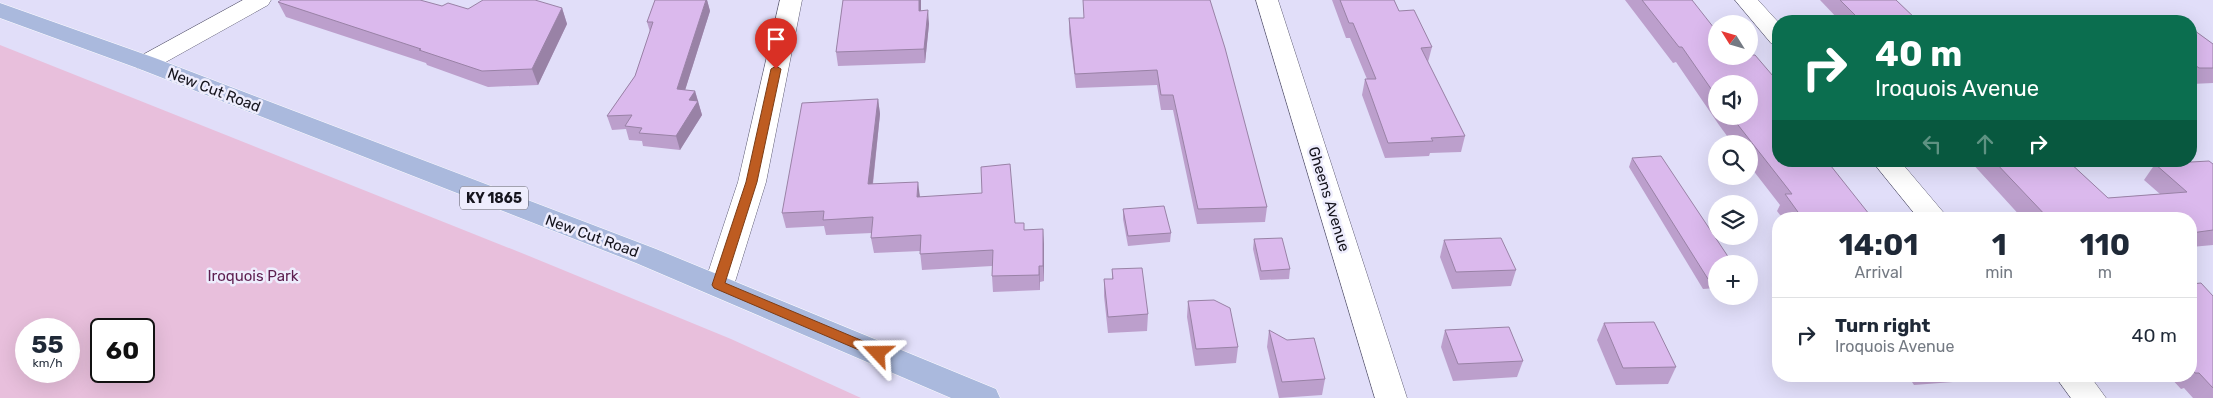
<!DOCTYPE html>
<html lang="en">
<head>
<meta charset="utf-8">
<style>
	body { margin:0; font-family:Rubik,sans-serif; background:#f6f6f7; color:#1f2937; height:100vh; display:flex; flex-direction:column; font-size:19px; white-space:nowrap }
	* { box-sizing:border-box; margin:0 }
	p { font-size:16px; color:#747a83 }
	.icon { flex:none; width:28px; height:28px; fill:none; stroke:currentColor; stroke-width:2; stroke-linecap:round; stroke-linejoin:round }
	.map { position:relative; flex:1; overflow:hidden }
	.side { position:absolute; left:1772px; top:212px; width:425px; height:170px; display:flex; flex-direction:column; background:#fff; border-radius:20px; box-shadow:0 5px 20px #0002 }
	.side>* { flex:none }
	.guide { position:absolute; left:1772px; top:15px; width:425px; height:152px; border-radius:20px; box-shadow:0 5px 20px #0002; background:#0b6e4f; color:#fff; overflow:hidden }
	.needle { width:32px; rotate:307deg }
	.buttons { position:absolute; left:1708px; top:15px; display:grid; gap:10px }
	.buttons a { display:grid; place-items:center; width:50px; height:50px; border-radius:50%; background:#fff; box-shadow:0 5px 20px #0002; font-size:25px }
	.speed { position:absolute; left:15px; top:318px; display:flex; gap:10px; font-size:25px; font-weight:700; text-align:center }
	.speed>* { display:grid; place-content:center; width:65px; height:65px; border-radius:50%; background:#fff; box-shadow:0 5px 20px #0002; line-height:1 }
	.speed small { font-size:12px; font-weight:400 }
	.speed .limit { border:2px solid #111; border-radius:8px; background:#fff; color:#111 }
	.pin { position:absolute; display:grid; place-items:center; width:42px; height:42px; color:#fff; margin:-51px -21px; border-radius:50% 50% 50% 0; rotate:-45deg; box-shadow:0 0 5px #0007 }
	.pin .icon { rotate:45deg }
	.me { position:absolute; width:55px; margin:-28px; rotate:293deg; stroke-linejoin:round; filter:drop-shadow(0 0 4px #0008) }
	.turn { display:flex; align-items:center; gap:18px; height:105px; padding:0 20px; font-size:22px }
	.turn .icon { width:65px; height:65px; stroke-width:2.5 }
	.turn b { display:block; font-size:35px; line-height:42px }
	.lanes { display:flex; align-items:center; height:48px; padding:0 20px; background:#0003; justify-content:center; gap:25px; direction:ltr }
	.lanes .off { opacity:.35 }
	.eta { display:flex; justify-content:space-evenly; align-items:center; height:85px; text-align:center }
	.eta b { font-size:30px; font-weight:700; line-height:35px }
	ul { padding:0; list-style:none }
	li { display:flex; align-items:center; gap:15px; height:75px; padding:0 20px; border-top:1px solid #e0e1e3 }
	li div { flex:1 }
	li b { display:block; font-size:19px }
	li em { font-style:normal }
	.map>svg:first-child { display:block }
	.green { fill:#e8bfdc; fill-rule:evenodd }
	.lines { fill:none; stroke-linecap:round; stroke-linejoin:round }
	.minor-casing { stroke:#605e75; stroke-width:1 }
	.major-casing { stroke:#fff; stroke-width:1 }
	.minor { fill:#fff; fill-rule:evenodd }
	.major { fill:#aab9dd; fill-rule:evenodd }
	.wall { fill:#bc9fcc; fill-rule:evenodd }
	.shaded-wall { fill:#9982a6 }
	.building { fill:#dbb9ed; stroke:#9982a6 }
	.route { fill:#be5c21; stroke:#7c3c15 }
	.labels { text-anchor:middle; stroke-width:5; stroke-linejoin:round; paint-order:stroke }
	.shield { fill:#eeedfd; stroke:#575661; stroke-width:1 }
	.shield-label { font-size:14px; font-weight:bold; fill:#16151e }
	.street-label { font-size:15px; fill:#16151e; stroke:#eeedfd }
	.park-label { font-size:15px; fill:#5d1f50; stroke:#eeedfd }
</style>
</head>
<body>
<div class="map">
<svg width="2213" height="398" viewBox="0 0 2213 398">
	<rect width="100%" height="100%" fill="#e1def9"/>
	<path class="green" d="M0 45 529 256 731 339 861 398H0ZM26 329H69V371H26ZM101 329H144V371H101Z"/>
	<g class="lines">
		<g class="minor-casing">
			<g id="minor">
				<polygon points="243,0 271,0 268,5 155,68 146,70 137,68 134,63 137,58"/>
				<polygon points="780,0 802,0 766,182 734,285 729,293 719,296 709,293 704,285 738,182"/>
				<polygon points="1256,0 1278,0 1407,398 1375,398"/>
				<polygon points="1735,0 1758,0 1779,23 1779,45 1771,43"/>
				<polygon points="1872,161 1900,161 1949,219 1919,219"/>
				<polygon points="2055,376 2090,376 2106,398 2071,398"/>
			</g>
		</g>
		<g class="major-casing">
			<polygon id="major" points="0,3 155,58 656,249 996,389 1000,398 951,398 636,263 137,68 0,18"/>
		</g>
		<use href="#minor" class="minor"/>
		<use href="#major" class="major"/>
	</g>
	<g class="wall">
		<polygon points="655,0 707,0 710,11 685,90 695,91 702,115 680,150 643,146 642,141 629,140 626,129 612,130 607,116 635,76 650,32 647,22"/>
		<polygon points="843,0 921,0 921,10 929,24 925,63 838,66 836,52"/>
		<polygon points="1210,0 1267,207 1265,222 1197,224 1173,110 1161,110 1157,85 1076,88 1069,33 1069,18 1084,18"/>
		<polygon points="1332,0 1394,0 1399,11 1432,47 1428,62 1465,136 1461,152 1430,153 1429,156 1385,158 1362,95 1365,79 1367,79 1350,38 1346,38"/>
		<path d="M1625 0H1692L1779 161 1873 219H1783L1777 211 1780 205 1749 165V144H1733L1719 125 1676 62 1673 63ZM1716 84 1749 116H1716Z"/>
		<polygon points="1820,0 1896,0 1918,21 1840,21"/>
		<polygon points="278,2 442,6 468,9 562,8 567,24 538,85 488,87 427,65 426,63 286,17"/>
		<polygon points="2191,28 2213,44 2213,83 2191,84"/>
		<polygon points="878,99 880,114 873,184 1015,223 1024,223 1024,230 1044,244 1044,281 1040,282 1040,290 993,292 992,276 992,266 922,270 920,251 874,253 871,238 872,233 826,235 824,226 786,228 782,213"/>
		<polygon points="1632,158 1716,264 1716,288 1703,289 1629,167"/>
		<polygon points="1970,161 2068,161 2108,198 2160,194 2144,180 2155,164 2213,164 2213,245 2191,247 2191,219 2023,219"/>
		<polygon points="1123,209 1171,233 1170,242 1128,246 1123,219"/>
		<polygon points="1254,239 1290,269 1289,279 1260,280 1253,249"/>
		<polygon points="1444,240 1516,270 1511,286 1452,289 1440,257"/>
		<polygon points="1112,269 1148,314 1147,331 1108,333 1104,296 1104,279 1112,279"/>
		<polygon points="2191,284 2213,296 2213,398 2193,398 2184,388 2181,389 2169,376 2191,376"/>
		<polygon points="1188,301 1238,347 1236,363 1195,366 1187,317"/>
		<polygon points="1604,323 1676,367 1668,384 1616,385 1597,340"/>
		<polygon points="1269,330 1325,379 1322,395 1279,398 1267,347"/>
		<polygon points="1445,330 1523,361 1517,377 1453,381 1441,347"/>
		<polygon points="1908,376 1982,376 1979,380 1914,385"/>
	</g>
	<g class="shaded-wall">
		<polygon points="706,0 707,0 710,11 681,103 677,89"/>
		<polygon points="919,0 921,0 921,25 919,11"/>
		<polygon points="562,8 567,24 538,85 532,69"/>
		<polygon points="928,10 929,24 925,63 924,49"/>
		<polygon points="695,91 702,115 680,150 676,136 689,100"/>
		<polygon points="878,99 880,114 871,199 868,184"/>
		<polygon points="918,182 920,197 917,197"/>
		<polygon points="1043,229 1044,244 1044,281 1043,266"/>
		<polygon points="1039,266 1040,282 1040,290 1039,275"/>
	</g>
	<g class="building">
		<polygon points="281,0 420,0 442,6 448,3 468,9 483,0 535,0 562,8 532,69 482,71 419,50 421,49 278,2"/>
		<polygon points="655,0 706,0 677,89 695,91 689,100 698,101 676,136 639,133 642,128 625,126 632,115 607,116 635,76 653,22 647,22"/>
		<polygon points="843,0 919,0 919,11 928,10 924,49 836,52"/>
		<polygon points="1083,0 1210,0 1225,48 1267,207 1198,209 1173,95 1161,95 1157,70 1075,74 1069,18 1084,18"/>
		<polygon points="1340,0 1394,0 1399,11 1414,10 1432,47 1421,48 1465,136 1431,138 1433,141 1388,143 1365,79 1376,79 1353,23 1349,23"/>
		<polygon points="1642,0 1692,0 1714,28 1716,28 1716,56 1749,56 1749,55 1755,55 1779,83 1779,161 1827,161 1873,219 1803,219 1785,194 1792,194 1731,116 1749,116 1749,84 1716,84 1716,96 1682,47 1679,47"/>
		<polygon points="1840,0 1896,0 1918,21 1861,21"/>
		<polygon points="2191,28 2213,44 2213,68 2199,68 2191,62"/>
		<polygon points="878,99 868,184 918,182 917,197 982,193 981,167 1010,164 1015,223 1024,223 1024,230 1043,229 1043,266 1039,266 1039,275 992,276 993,250 920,254 921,235 871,238 873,217 823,220 824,211 782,213 802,103"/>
		<polygon points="1661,156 1733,264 1716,264 1716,279 1708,279 1632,158"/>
		<polygon points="1994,161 2068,161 2108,198 2187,192 2155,164 2209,161 2213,164 2213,230 2191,233 2191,219 2049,219"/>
		<polygon points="1164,206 1171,233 1128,236 1123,209"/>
		<polygon points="1282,238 1290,269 1261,271 1254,239"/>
		<polygon points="1501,238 1516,270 1456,272 1444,240"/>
		<polygon points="1142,268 1148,314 1108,317 1104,279 1113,279 1112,269"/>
		<polygon points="2201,283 2213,296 2213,388 2199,373 2195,373 2191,368 2191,284"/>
		<polygon points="1214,300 1230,308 1238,347 1196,349 1188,301"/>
		<polygon points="1654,322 1676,367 1623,368 1604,323"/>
		<polygon points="1509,327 1523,361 1458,364 1445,330"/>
		<polygon points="1269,330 1287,340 1314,338 1325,379 1282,382"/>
	</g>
	<polygon class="route" points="776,66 781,69 757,182 725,283 882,349 884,353 882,356 873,356 714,288 712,285 746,182 771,69"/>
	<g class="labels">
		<rect class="shield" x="460" y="186.5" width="68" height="23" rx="4"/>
		<g class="shield-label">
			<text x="494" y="203">KY 1865</text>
		</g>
		<g class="street-label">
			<text transform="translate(214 90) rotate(21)" y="5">New Cut Road</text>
			<text transform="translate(1329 199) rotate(73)" y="5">Gheens Avenue</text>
			<text transform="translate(592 236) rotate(20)" y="5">New Cut Road</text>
		</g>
		<g class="park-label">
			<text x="253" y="281">Iroquois Park</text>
		</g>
	</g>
</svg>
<div class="buttons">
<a><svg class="needle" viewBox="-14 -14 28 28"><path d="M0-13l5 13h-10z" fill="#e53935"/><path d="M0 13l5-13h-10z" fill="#747a83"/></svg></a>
<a><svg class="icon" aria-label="sound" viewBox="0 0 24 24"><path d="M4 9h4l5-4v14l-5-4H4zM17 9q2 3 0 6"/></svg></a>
<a><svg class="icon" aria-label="search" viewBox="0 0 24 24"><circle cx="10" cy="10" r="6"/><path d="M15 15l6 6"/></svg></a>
<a><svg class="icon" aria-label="layers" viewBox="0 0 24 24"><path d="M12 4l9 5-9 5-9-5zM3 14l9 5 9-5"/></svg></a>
<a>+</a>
</div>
<div class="speed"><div>55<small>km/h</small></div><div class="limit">60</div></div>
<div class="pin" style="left:776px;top:69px;background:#d93025"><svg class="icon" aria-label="arrive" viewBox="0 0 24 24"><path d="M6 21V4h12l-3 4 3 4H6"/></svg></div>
<svg class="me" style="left:878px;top:353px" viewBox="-20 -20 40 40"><path d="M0-17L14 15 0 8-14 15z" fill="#be5c21" stroke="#fff" stroke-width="4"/></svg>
<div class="guide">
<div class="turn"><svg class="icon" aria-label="right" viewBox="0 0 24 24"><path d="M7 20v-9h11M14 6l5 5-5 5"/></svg><div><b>40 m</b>Iroquois Avenue</div></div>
<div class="lanes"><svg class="icon off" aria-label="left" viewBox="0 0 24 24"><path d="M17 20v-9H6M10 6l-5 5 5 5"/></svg><svg class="icon off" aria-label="ahead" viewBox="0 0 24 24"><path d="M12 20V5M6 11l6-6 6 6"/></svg><svg class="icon" aria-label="right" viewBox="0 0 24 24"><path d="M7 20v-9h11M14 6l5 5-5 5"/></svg></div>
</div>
<section class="side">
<div class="eta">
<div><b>14:01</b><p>Arrival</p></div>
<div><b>1</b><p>min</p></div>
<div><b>110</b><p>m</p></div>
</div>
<ul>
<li><svg class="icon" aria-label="right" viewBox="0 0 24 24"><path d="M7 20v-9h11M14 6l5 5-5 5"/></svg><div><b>Turn right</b><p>Iroquois Avenue</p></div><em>40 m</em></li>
</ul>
</section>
</div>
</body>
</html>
